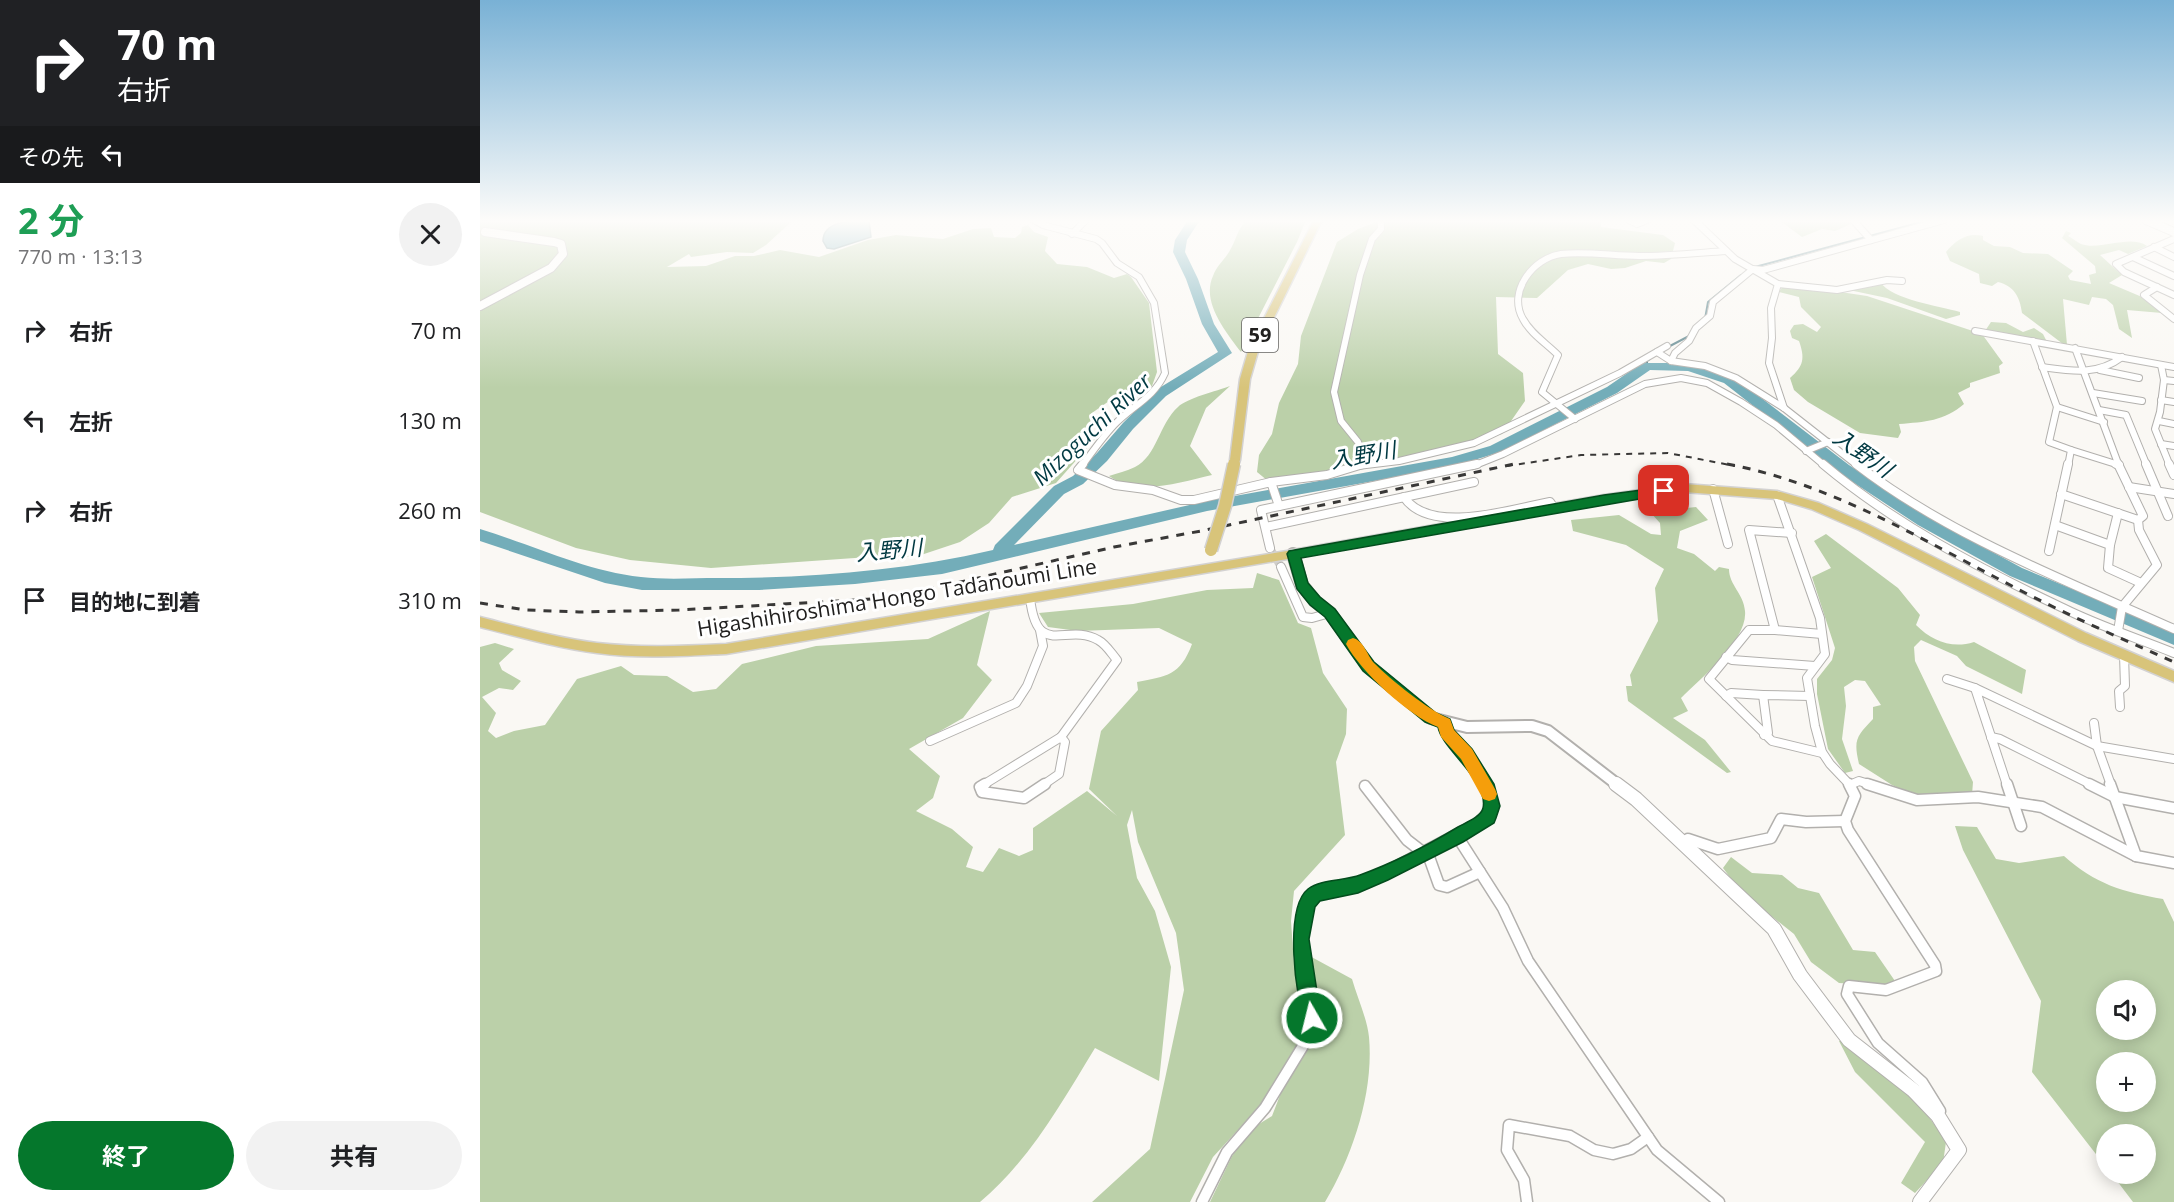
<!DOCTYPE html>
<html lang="ja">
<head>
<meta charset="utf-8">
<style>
	body { margin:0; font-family:"Open Sans","Noto Sans JP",sans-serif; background:#f2f2f2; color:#202124; height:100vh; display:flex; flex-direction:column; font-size:22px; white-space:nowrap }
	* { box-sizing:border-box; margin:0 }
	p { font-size:20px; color:#757577 }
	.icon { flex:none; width:33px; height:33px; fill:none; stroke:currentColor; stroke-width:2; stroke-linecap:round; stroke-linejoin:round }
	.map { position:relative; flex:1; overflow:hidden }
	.details { display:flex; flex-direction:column; background:#fff; width:480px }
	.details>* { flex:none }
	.banner { background:#202124; color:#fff; overflow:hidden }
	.buttons { position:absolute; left:1616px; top:980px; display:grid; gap:12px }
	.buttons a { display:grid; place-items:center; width:60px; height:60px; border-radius:50%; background:#fff; box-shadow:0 3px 15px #0003; font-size:30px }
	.pin { position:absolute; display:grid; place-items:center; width:51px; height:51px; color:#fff; margin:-26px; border-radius:12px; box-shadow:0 3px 9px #0006 }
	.me { position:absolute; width:66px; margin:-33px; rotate:352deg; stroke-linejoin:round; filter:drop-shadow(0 0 4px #0008) }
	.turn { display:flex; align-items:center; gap:21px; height:126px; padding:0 18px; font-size:27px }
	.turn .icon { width:78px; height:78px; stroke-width:2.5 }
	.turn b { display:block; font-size:42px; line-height:51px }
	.then { display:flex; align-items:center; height:57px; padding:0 18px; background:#0003; gap:12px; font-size:22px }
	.round { display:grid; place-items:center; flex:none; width:63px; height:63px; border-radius:32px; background:#f2f2f2 }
	.headline { display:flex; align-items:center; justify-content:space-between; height:102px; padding:0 18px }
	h1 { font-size:36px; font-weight:700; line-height:45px; color:#1e9e55 }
	.button { display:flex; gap:12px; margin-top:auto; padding:12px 18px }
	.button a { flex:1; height:69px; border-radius:36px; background:#05772c; color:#fff; font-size:24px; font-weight:700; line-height:69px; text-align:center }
	.button a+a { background:#f2f2f2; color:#202124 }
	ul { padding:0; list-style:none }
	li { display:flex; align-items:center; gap:18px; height:90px; padding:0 18px }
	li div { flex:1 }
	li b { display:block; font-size:22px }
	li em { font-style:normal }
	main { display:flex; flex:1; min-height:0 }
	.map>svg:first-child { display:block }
	.green { fill:#bbd0a9; fill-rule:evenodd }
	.water { fill:#73adb9; stroke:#5a838b; stroke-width:1.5 }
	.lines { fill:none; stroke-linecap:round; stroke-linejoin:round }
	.stream { stroke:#5a838b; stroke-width:2 }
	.river { fill:#73adb9; fill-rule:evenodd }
	.street-tunnel { stroke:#cfcdc9; stroke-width:8; stroke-dasharray:8 4; stroke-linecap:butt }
	.street-far2-casing { stroke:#b2b0ad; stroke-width:8 }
	.street-far1-casing { stroke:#b2b0ad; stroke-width:10 }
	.street-casing { stroke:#b2b0ad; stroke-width:13 }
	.secondary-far2-casing { stroke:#b2b0ad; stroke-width:10 }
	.secondary-far1-casing { stroke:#b2b0ad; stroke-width:14 }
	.secondary-casing { stroke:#b2b0ad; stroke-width:16 }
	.primary-casing { stroke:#d3d2d2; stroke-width:3 }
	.street-far2 { stroke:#fff; stroke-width:6 }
	.street-far1 { stroke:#fff; stroke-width:8 }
	.street { stroke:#fff; stroke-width:10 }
	.secondary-far2 { stroke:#fff; stroke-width:8 }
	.secondary-far1 { stroke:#fff; stroke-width:10 }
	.secondary { stroke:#fff; stroke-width:14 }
	.primary { fill:#d8c47a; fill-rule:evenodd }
	.rail-far1 { stroke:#393837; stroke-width:2; stroke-dasharray:6 6; stroke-linecap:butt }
	.rail { stroke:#393837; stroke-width:3; stroke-dasharray:8 8; stroke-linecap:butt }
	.primary-bridge-far1-casing { stroke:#d3d2d2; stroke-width:11; stroke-linecap:butt }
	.primary-bridge-casing { stroke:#d3d2d2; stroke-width:15; stroke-linecap:butt }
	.primary-bridge-far1 { stroke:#d8c47a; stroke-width:9 }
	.primary-bridge { stroke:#d8c47a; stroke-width:12 }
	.route { fill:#05772c; stroke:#034d1d; stroke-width:1.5 }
	.slow { fill:#f59e0b }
	.labels { text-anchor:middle; stroke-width:6; stroke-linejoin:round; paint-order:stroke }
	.shield { fill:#fff; stroke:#646362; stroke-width:1.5 }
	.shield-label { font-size:20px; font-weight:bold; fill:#21201f }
	.street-label { font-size:21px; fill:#21201f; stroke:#fff }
	.water-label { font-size:22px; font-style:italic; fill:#003942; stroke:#fff }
</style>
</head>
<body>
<main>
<section class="details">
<div class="banner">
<div class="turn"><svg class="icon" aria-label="right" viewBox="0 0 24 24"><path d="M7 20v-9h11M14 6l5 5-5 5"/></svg><div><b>70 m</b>右折</div></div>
<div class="then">その先<svg class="icon" aria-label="left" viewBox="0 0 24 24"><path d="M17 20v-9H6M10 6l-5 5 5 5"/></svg></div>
</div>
<div class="headline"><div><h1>2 分</h1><p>770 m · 13:13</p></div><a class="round"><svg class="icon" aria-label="close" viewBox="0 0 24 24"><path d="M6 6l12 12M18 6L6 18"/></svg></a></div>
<ul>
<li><svg class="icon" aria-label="right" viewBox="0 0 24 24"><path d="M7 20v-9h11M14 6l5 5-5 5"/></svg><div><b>右折</b></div><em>70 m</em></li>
<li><svg class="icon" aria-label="left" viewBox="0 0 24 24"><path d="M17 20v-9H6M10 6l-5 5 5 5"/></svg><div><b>左折</b></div><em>130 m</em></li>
<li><svg class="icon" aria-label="right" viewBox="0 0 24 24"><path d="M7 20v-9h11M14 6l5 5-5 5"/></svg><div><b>右折</b></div><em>260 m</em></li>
<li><svg class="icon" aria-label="arrive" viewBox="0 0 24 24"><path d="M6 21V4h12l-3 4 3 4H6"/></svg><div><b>目的地に到着</b></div><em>310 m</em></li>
</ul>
<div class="button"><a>終了</a><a>共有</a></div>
</section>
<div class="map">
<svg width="1694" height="1202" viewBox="0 0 1694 1202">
	<rect width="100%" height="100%" fill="#faf8f4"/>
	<g class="green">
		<polygon points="0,220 312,221 286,245 273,253 247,252 211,257 209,254 187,267 226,266 255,256 274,256 300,250 339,257 388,240 416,235 463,239 493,229 511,228 514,237 535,238 541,233 542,227 548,225 554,232 568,237 565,251 577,264 607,267 634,278 647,274 651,277 669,303 677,372 672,386 650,403 632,399 609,415 615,439 576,483 532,497 509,523 480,542 435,557 389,557 231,568 150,560 96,548 0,512"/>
		<path d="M767 220H826L817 242 761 352C746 332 721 302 733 276 736 267 744 260 749 252 756 241 757 229 767 220Z"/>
		<polygon points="901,220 1121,220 1121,227 1183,235 1195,243 1191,259 1184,263 1166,261 1145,268 1131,269 1108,264 1088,270 1057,298 1016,297 1018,354 1043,373 1045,401 1022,434 957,451 788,481 777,472 779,455 792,434 799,403 818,364 821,336 857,242 878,229"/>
		<polygon points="1299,220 1369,220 1371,224 1355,231 1342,229 1322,237"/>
		<path d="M1586 231 1591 233 1588 236C1592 238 1597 242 1601 244 1620 251 1650 234 1667 246L1648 254 1639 250 1620 255 1642 275 1629 283 1662 297 1682 313 1647 310 1652 338 1639 329 1633 305 1626 299 1612 297 1609 305 1583 299 1587 345 1583 344 1542 313C1540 297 1534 286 1518 282L1512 286 1500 283 1499 274 1470 261 1466 252C1475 241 1487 232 1503 236V240L1514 246 1530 247 1543 253 1568 254 1593 271 1588 276 1590 280 1611 284 1609 275 1616 273 1615 266 1582 238Z"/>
		<path d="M1400 282C1413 300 1459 306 1480 312V315L1466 319 1407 298 1369 290Z"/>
		<path d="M1303 286 1327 287 1387 296 1502 334 1523 363 1519 366 1520 373 1490 383V387L1478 393 1484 404C1464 421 1445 422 1419 424L1421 432 1418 438 1380 433 1328 402 1314 390 1310 378C1324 366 1325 358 1319 341L1312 338 1310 331 1314 325 1323 324 1337 332 1341 327 1321 307 1319 297 1299 292Z"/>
		<polygon points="1511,322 1526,323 1543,332 1554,328 1563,334 1567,342 1505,331"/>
		<path d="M750 386 726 408 710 446 732 475C700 482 659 497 629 476 637 473 647 471 655 467 677 456 679 424 698 407 707 398 737 391 750 386Z"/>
		<path d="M1216 507 1228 520 1200 531 1197 548 1214 554 1235 571 1239 567 1249 569C1249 585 1264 594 1265 611 1268 640 1221 678 1201 698L1208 711 1193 718 1225 740 1251 772 1247 773 1148 701 1146 686H1152L1150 675 1178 621 1175 588 1184 569 1146 545 1093 531 1091 520 1139 515 1171 534 1181 535 1180 523 1170 512Z"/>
		<path d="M1346 534 1418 588 1440 615 1436 625C1452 641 1472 649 1494 642L1546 670 1542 694 1486 666 1477 656 1441 640 1434 647 1435 661 1493 782 1492 795 1438 797 1412 785 1379 764C1373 739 1377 736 1393 719V707L1401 705 1385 681 1375 680 1364 687 1366 706 1362 739 1373 771 1365 773 1348 749 1337 694V679L1352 660 1355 648 1332 577 1351 568 1334 541Z"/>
		<path d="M777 573 799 580 818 623 831 628 843 673 867 709 866 734 856 762 865 835 814 891 811 921 814 964 827 1019 824 1039 781 1105 733 1157 710 1202H612L670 1149 704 990 696 933 658 842 652 810 647 825 657 878 675 911 691 967 679 1081 615 1048C582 1102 550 1160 500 1202H0V647L15 643 34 649 19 663 22 670 41 681 33 690 19 688 2 697 16 713 8 731 16 738 34 731 65 725 97 679 141 666 154 675 187 676 213 692 236 689 262 664 336 646 448 639 510 611 497 665 512 680 483 718 429 749 460 776 453 798 436 811 472 829 493 847 486 867 503 872 519 848 539 856 553 850V828L607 791 637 816 609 789 621 731 658 690 657 682C687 676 700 676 712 644L679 628 598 631 568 627 559 613 653 604 727 590 773 588Z"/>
		<path d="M1475 826 1497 827 1516 859 1539 863 1584 856C1615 884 1643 892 1683 899L1694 922V1202H1653L1631 1173H1665V1134H1626V1167L1552 1072 1561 1001 1483 850ZM1626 990H1665V1029H1626ZM1626 1062H1665V1101H1626Z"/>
		<polygon points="1251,857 1272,873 1302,875 1318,888 1339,893 1373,950 1395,952 1415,981 1402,986 1359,983 1331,962 1314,934 1261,892 1243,868"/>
		<path d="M826 954 872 979C877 997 887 1018 889 1037 894 1092 873 1155 845 1202H730L752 1156 774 1127 792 1116 802 1090 831 1043 837 1019Z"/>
		<path d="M1364 1040C1402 1071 1441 1099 1466 1142L1463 1163 1435 1193 1421 1183 1445 1142 1375 1072 1359 1041Z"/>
	</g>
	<path class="water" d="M389 220 391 237 354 249 347 248 343 241C343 220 373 221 389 220Z"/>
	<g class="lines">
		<g class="stream">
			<polyline points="1271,268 1449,220"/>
			<polyline points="1225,319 1228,302 1261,275"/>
			<polyline points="1188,347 1211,335"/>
			<polyline points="1167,366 1167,361 1170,359"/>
		</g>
		<path class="river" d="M708 220H720L707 240 705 252 718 279 734 324 752 353 686 396 653 429 627 461 603 484 584 494 534 545 727 501 972 457 1010 446 1127 387 1162 363H1209L1254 377 1369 465 1448 517 1542 568 1694 631V645L1530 576 1438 525 1359 473 1244 383 1208 371 1170 370 1137 393 1020 452 972 467 727 511 462 574 375 584 279 590H162L125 583 0 541V529C53 545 106 571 161 577 186 580 213 578 238 578 330 578 423 571 513 550L515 545 574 486 593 476 617 453 643 423 676 390 738 352 722 324 706 279 693 252 695 240Z"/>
		<polyline class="street-tunnel" points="790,548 801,567"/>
		<g class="street-far2-casing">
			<g id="street-far2">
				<path d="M554 220 563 225 616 239 622 243 637 263 659 277 674 303 685 373C674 398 652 406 634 425 622 438 612 452 602 466"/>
				<polyline points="1149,220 1157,224 1167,220"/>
				<polyline points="1214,220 1255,259 1298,284 1357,290 1407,280 1422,281"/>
				<polyline points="1373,220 1391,240"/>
				<polyline points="592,234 606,220"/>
				<polyline points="1694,239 1636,264 1644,272 1694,295"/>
				<polyline points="1674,247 1694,257"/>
				<polyline points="1653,257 1694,276"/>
				<polyline points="1298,284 1291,308 1292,338 1289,363 1304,408"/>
				<polyline points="1677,287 1664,295 1694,319"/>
				<polyline points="1495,331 1694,367"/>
				<polyline points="1553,341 1577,407 1569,442 1591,450 1588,466"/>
				<polyline points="1595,348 1639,466"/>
				<polyline points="1177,352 1191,361 1225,366 1256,378 1304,408 1378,466"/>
				<polyline points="1191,361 1195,353 1209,341 1216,328 1230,316 1233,302 1273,269 1283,270 1464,220"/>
				<polyline points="1681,365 1684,380 1680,412 1675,429 1690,466"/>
				<path d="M1562 367C1591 371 1617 376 1642 357"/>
				<polyline points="1620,370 1659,378"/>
				<polyline points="1684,380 1694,381"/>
				<polyline points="1613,393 1662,401"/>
				<polyline points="1681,400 1694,402"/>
				<polyline points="1577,407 1624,422"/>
				<polyline points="1619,410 1646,415 1667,466"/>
				<path d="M1095 419 1062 392 1078 355C1066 343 1051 334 1043 319 1027 292 1053 258 1081 254 1106 251 1134 256 1159 256 1188 256 1217 253 1246 251"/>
				<polyline points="1679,421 1694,424"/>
				<polyline points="1681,444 1694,446"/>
				<polyline points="1591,450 1639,465"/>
				<polyline points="1326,451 1348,442"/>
				<polyline points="886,463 878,442 861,421 854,392 880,275 892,239 901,229 901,220"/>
				<polyline points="878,466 919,461 994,443 1140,373 1187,346"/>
				<polyline points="993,466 1023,454 1165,384 1201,378 1227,383 1261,402 1296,425 1345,466"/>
			</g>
		</g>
		<g class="street-far1-casing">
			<g id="street-far1">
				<polyline points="603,464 598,470 635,485 673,490 701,500 714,500 791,482 799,506 781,510 790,548"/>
				<path d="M1343 464C1413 523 1500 569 1583 608 1619 626 1657 638 1694 653"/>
				<path d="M1376 464C1469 536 1587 581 1694 629"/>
				<polyline points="1636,464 1639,465"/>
				<polyline points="1666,464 1688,516"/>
				<polyline points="1689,464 1694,475"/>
				<polyline points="791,482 847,475 883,464"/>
				<polyline points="1649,487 1694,494"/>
				<polyline points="1233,489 1248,544"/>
				<polyline points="1581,494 1658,520"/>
				<polyline points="1297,495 1340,618 1345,654 1327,678 1335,726 1342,752 1350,764 1370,785"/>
				<path d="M924 497C950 536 1032 509 1070 502L1074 508"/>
				<polyline points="799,506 997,464"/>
				<polyline points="1638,513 1630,545 1628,568 1661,583"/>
				<polyline points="1575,525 1630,545"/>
				<polyline points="786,527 994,482"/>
				<polyline points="1312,533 1269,530 1295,630 1269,630 1229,679 1292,741 1342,753"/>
				<polyline points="1569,551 1588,464"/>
				<polyline points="801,567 823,617 832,618 850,613"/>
				<path d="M550 598C557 660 586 622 618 640 626 644 631 653 637 660L581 737"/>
				<polyline points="1295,630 1342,634"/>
				<polyline points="1638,631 1642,607 1677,565 1659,530 1658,520 1663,516 1638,464"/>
				<polyline points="1246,657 1252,660 1335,666"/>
				<polyline points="1467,679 1495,688"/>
				<polyline points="1246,696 1251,693 1283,695"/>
				<polyline points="1640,707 1639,691 1645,686 1644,655"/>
				<polyline points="965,723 966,732 987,754 1006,785"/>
				<polyline points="1614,723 1617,746 1631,785"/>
				<polyline points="1284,735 1288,733 1283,695 1330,696"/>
				<polyline points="1511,737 1520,739 1612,785"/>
				<polyline points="450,741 536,703 547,686 563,646 560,630"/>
				<polyline points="1372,784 1379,781 1392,785"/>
				<polyline points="503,785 581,737"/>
				<polyline points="563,785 579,774 585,742 581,737"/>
				<polyline points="1527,785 1495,688 1617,746 1694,759"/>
			</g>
		</g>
		<g class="street-casing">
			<g id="street">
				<polyline points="505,784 500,787 502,792 544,798 565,784"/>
				<polyline points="1369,784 1375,796 1365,821 1368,830 1455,965 1456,971 1406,990 1369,986 1367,994 1398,1043 1442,1082 1460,1111"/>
				<polyline points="1387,784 1437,800 1498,797 1562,807 1656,856"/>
				<polyline points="1527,784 1541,826"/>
				<polyline points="1609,784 1635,797 1694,808"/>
				<polyline points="1630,784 1656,856 1694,863"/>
				<polyline points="885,786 927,840 949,857 959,885 967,887 1000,872"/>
				<polyline points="977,836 1023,908 1048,961 1177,1150 1239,1202"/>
				<polyline points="1203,843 1208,839 1238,849 1291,838 1301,819 1326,822 1365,821"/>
				<polyline points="722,1202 747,1152 785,1108 826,1041 832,1018 821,939 823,914 828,901 835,894 878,884 902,874 1008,818 1012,806 1005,784"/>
				<polyline points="1047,1202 1044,1180 1027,1150 1029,1125 1090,1136 1114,1150 1133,1154 1151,1149 1168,1137"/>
			</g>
		</g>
		<g class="secondary-far2-casing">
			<g id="secondary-far2">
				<polyline points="1666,220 1694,232"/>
				<polyline points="0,306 71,268 83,254 81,244 74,242 5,232"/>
			</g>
		</g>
		<g class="secondary-far1-casing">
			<polyline id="secondary-far1" points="813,554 822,585 835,601 850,613 888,666 951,718 987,727 1052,726 1068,731 1138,785"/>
		</g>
		<g class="secondary-casing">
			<polyline id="secondary" points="1136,784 1156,799 1294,929 1320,975 1369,1040 1433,1090 1458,1116 1479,1150 1440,1202"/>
		</g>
		<g class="primary-casing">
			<g id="primary">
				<polygon points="834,220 842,220 779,348 770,379 760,460 759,463 751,463 750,460 760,379 769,348"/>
				<path d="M1204 484 1297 491 1339 503 1387 524 1606 633 1694 671V682L1598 641 1379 530 1331 509 1297 499 1204 492 1124 503 813 558 246 654C203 656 159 659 117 653 77 648 39 637 0 627V617C39 627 77 638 117 643 160 648 203 646 246 644L813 550 1124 495Z"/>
			</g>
		</g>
		<use href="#street-far2" class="street-far2"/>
		<use href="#street-far1" class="street-far1"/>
		<use href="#street" class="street"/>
		<use href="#secondary-far2" class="secondary-far2"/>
		<use href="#secondary-far1" class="secondary-far1"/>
		<use href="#secondary" class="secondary"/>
		<use href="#primary" class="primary"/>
		<polyline class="rail-far1" points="1027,466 1101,455 1188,453 1255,466"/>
		<g class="rail">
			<path d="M1247 464C1349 483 1441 539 1532 586 1585 614 1640 638 1694 662"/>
			<polyline points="0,603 46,610 99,612 199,610 410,598 634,547 721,531 1034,464"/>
		</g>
		<g class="primary-bridge-far1-casing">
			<polyline id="primary-bridge-far1" points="754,466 755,460"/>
		</g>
		<g class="primary-bridge-casing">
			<polyline id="primary-bridge" points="731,550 745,506 754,464"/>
		</g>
		<use href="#primary-bridge-far1" class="primary-bridge-far1"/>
		<use href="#primary-bridge" class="primary-bridge"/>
	</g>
	<linearGradient id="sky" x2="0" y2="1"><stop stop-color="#79b1d5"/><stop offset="0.57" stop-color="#fdfcfa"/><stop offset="1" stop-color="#fdfcfa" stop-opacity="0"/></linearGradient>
	<rect width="1694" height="388" fill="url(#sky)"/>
	<path class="route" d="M1184 487 1190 491 1188 494 821 558 828 583 840 597 855 609 894 662 956 713 970 719 974 730 992 749 1014 784 1020 806 1016 818 1014 823 983 842 908 880 878 893 840 901 835 907 829 939 841 1018 839 1025 832 1028 826 1025C815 999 804 908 828 889 841 879 865 881 880 875 913 863 948 845 978 827 985 823 1001 817 1003 808 1009 781 961 748 958 727L945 722 883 671 845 617 830 605 817 589 807 554 809 551 1124 495Z"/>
	<path class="slow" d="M873 638C884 641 887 655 894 663 911 680 948 710 970 719L974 730 992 749 1015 789 1017 794 1015 799 1009 801 1003 799 981 759 961 737 958 727C929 716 881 672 866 644L868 640Z"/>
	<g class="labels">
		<rect class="shield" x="762" y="318" width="36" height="34" rx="4.5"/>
		<g class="shield-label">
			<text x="780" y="342">59</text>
		</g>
		<g class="street-label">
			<text transform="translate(417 598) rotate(-9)" y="7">Higashihiroshima Hongo Tadanoumi Line</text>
		</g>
		<g class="water-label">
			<text transform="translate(612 429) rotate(-43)" y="8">Mizoguchi River</text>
			<text transform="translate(1383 453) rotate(35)" y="8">入野川</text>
			<text transform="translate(883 455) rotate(-10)" y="8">入野川</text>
			<text transform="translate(409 550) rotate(-5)" y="8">入野川</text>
		</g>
	</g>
</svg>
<div class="buttons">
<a><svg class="icon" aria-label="sound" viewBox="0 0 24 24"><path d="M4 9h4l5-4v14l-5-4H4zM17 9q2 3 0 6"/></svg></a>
<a>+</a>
<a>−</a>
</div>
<div class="pin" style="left:1184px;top:491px;background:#d93025"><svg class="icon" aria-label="arrive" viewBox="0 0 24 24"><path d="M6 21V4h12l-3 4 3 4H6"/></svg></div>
<svg class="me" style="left:832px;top:1018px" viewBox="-20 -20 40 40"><circle r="17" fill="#05772c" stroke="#fff" stroke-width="3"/><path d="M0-11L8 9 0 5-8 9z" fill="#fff"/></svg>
</div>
</main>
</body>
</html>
